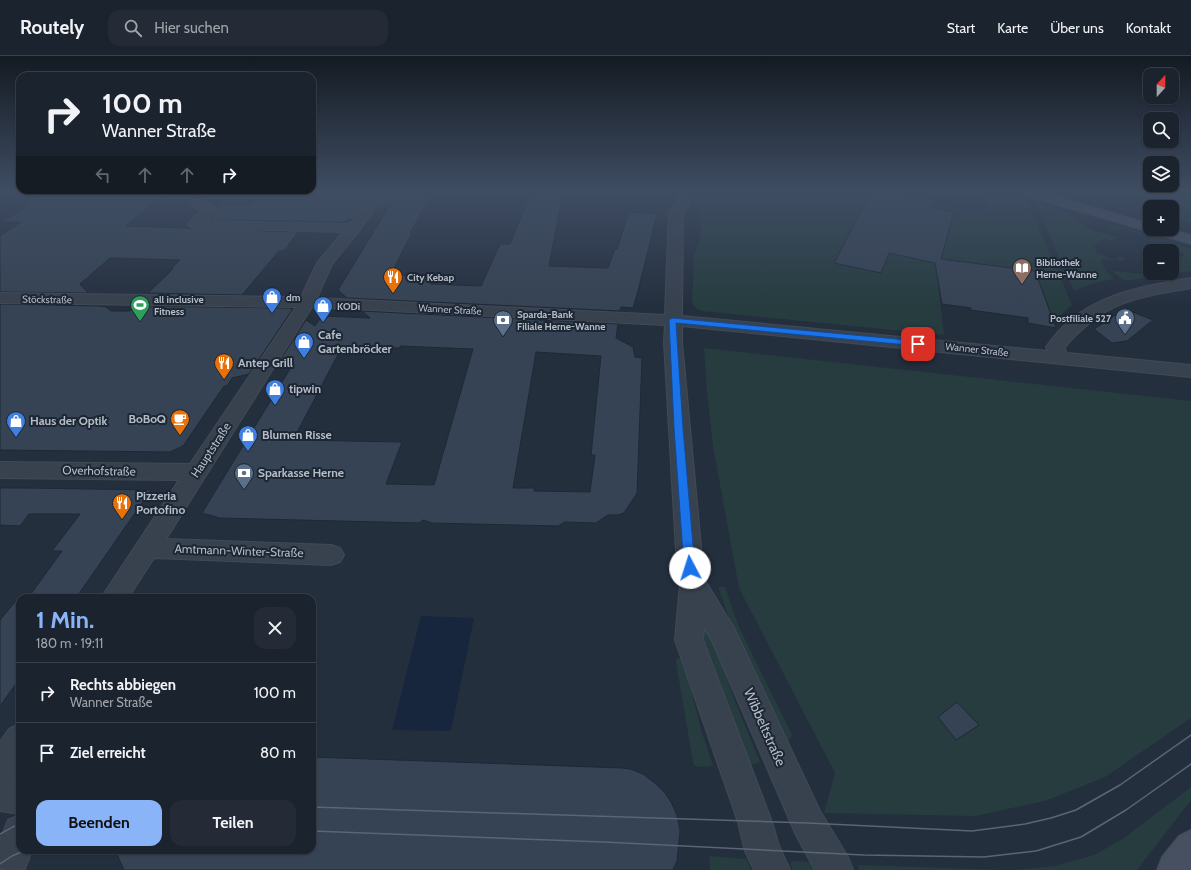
<!DOCTYPE html>
<html lang="de">
<head>
<meta charset="utf-8">
<style>
	body { margin:0; font-family:Cabin,sans-serif; background:#242b36; color:#f1f3f6; height:100vh; display:flex; flex-direction:column; font-size:15px; white-space:nowrap }
	* { box-sizing:border-box; margin:0 }
	p { font-size:13px; color:#a0a4aa }
	.icon { flex:none; width:22px; height:22px; fill:none; stroke:currentColor; stroke-width:2; stroke-linecap:round; stroke-linejoin:round }
	.map { position:relative; flex:1; overflow:hidden }
	.panel { position:absolute; left:16px; top:538px; width:300px; height:260px; display:flex; flex-direction:column; background:#1b232e; border-radius:12px; box-shadow:0 1px 3px #0004,0 0 0 1px #39404a }
	.panel>* { flex:none }
	.hud { position:absolute; left:16px; top:16px; width:300px; height:122px; border-radius:12px; box-shadow:0 1px 3px #0004,0 0 0 1px #39404a; background:#1b232e; color:#f1f3f6; overflow:hidden }
	.needle { width:26px; rotate:21deg }
	.buttons { position:absolute; left:1143px; top:12px; display:grid; gap:8px }
	.buttons a { display:grid; place-items:center; width:36px; height:36px; border-radius:8px; background:#1b232e; box-shadow:0 1px 3px #0004,0 0 0 1px #39404a; font-size:20px }
	.pin { position:absolute; display:grid; place-items:center; width:34px; height:34px; color:#fff; margin:-17px; border-radius:8px; box-shadow:0 2px 6px #0006 }
	.me { position:absolute; width:44px; margin:-22px; rotate:355deg; stroke-linejoin:round; filter:drop-shadow(0 0 3px #0008) }
	.turn { display:flex; align-items:center; gap:14px; height:84px; padding:0 20px; font-size:18px }
	.turn .icon { width:52px; height:52px; stroke-width:2.5 }
	.turn b { display:block; font-size:28px; line-height:34px }
	.lanes { display:flex; align-items:center; height:38px; padding:0 20px; background:#0003; justify-content:center; gap:20px; direction:ltr }
	.lanes .off { opacity:.35 }
	.round { display:grid; place-items:center; flex:none; width:42px; height:42px; border-radius:12px; background:#242b36 }
	.summary { display:flex; align-items:center; justify-content:space-between; height:68px; padding:0 20px }
	h1 { font-size:24px; font-weight:700; line-height:30px; color:#8ab4f8 }
	.button { display:flex; gap:8px; margin-top:auto; padding:8px 20px }
	.button a { flex:1; height:46px; border-radius:12px; background:#8ab4f8; color:#111; font-size:16px; font-weight:700; line-height:46px; text-align:center }
	.button a+a { background:#242b36; color:#f1f3f6 }
	ul { padding:0; list-style:none }
	li { display:flex; align-items:center; gap:12px; height:60px; padding:0 20px; border-top:1px solid #39404a }
	li div { flex:1 }
	li b { display:block; font-size:15px }
	li em { font-style:normal }
	header { display:flex; align-items:center; gap:24px; box-sizing:border-box; height:56px; padding:0 20px; background:#1b232e; border-bottom:1px solid #39404a }
	header strong { font-size:19px }
	nav { display:flex; gap:22px; margin-inline-start:auto; font-size:14px }
	.search { width:280px; height:36px; background:#242b36; display:flex; align-items:center; gap:10px; box-sizing:border-box; padding:0 14px; border-radius:12px; color:#a0a4aa; font-size:15px }
	.map>svg:first-child { display:block }
	.green { fill:#263c3f }
	.water { fill:#17263c }
	.building { fill:#364354; stroke:#1f2835; fill-rule:evenodd }
	.lines { fill:none; stroke-linecap:round; stroke-linejoin:round }
	.street-casing { stroke:#414a57; stroke-width:2 }
	.secondary-casing { stroke:#414a57; stroke-width:2 }
	.street { fill:#38414e; fill-rule:evenodd }
	.secondary { fill:#465061; fill-rule:evenodd }
	.tram { stroke:#5a6575; stroke-width:1.5 }
	.route { fill:#1a73e8; stroke:#114b97 }
	.labels { text-anchor:middle; stroke-width:4; stroke-linejoin:round; paint-order:stroke }
	.far-poi-label { font-size:10px; font-weight:bold; fill:#b4bcc9; stroke:#1d2633; text-anchor:start }
	.far-street-label { font-size:10px; fill:#b4bcc9; stroke:#1d2633 }
	.poi-label { font-size:12px; font-weight:bold; fill:#b4bcc9; stroke:#1d2633; text-anchor:start }
	.street-label { font-size:12px; fill:#b4bcc9; stroke:#1d2633 }
	.near-street-label { font-size:14px; fill:#b4bcc9; stroke:#1d2633 }
</style>
</head>
<body>
<header>
<strong>Routely</strong>
<div class="search"><svg class="icon" aria-label="search" viewBox="0 0 24 24"><circle cx="10" cy="10" r="6"/><path d="M15 15l6 6"/></svg>Hier suchen</div>
<nav><a>Start</a><a>Karte</a><a>Über uns</a><a>Kontakt</a></nav>
</header>
<div class="map">
<svg width="1191" height="814" viewBox="0 0 1191 814">
	<rect width="100%" height="100%" fill="#242f3e"/>
	<g class="green">
		<polygon points="703,136 871,136 834,207 881,217 889,197 923,177 947,182 954,156 933,152 935,148 985,157 987,136 1005,136 1027,144 1072,249 1054,265 1035,215 935,202 944,279 702,255 696,252 692,247 694,199 699,185 701,168 697,157 695,144"/>
		<polygon points="1147,136 1191,136 1191,167 1172,161 1172,151 1158,151"/>
		<polygon points="1035,146 1063,155 1092,174 1116,181 1111,185 1104,183 1093,191 1098,193 1094,196 1115,204 1120,200 1126,203 1122,205 1101,203 1106,215 1114,223 1091,228 1074,235 1065,215 1068,215 1066,209 1062,208"/>
		<polygon points="1107,169 1123,171 1191,193 1191,215 1125,225 1112,215 1143,218 1140,212 1150,212 1150,217 1172,217 1172,210 1185,198 1167,191 1171,187 1121,172 1116,175 1105,170"/>
		<polygon points="704,292 1191,345 1191,662 1105,721 1045,745 975,760 824,757 835,717 739,532 713,390 707,336"/>
		<polygon points="718,531 725,531 738,569 792,679 785,691 743,601"/>
		<polygon points="704,573 708,574 711,577 735,645 760,706 747,710 701,581 702,574"/>
		<polygon points="683,602 702,677 713,710 698,711 694,709 693,706 676,606 676,603"/>
		<polygon points="1191,731 1191,744 1137,814 1013,814 1055,810 1094,799 1124,782"/>
		<polygon points="709,800 747,803 751,814 710,814"/>
		<polygon points="793,805 810,806 814,814 793,814 790,807"/>
		<polygon points="858,809 1006,814 859,814"/>
	</g>
	<polygon class="water" points="421,560 474,562 451,675 392,674"/>
	<g class="building">
		<polygon points="48,136 166,136 126,170 298,176 284,195 279,195 242,239 148,237 173,213 171,213 180,204 110,202 80,228 88,237 0,236 0,180 21,166 2,166"/>
		<polygon points="265,136 372,136 352,163 343,166 210,164 222,149 252,149"/>
		<polygon points="387,136 433,136 410,177 412,177 392,216 395,216 393,219 434,221 430,228 481,230 500,188 510,188 531,136 563,136 549,210 608,212 615,193 617,193 629,156 657,158 637,239 633,252 621,251 620,255 347,242 338,234 390,149 375,154"/>
		<polygon points="871,136 910,136 909,139 936,143 933,152 954,156 941,203 1035,215 1056,272 1028,267 1028,262 971,254 971,252 942,248 935,207 889,197 881,217 834,207"/>
		<polygon points="0,248 100,250 106,251 111,255 130,255 135,250 290,252 292,254 249,318 232,322 227,330 224,330 183,390 170,396 0,394"/>
		<polygon points="1125,253 1153,264 1127,285 1112,287 1094,273"/>
		<path d="M362 255 618 268 616 282 633 291 635 301 642 302 637 437 624 457 618 459H608L596 467 565 466 558 470 432 467 423 464 419 467 220 462 202 457 293 308 275 312 306 264 315 270 322 260 370 262ZM400 290 473 293 434 429 386 428 402 386 293 384 342 291 400 292ZM536 296 601 300 591 399H595L590 436 534 435V432H513Z"/>
		<polygon points="0,432 26,432 151,434 76,542 28,542 62,495 52,495 80,458 29,458 20,470 0,469"/>
		<polygon points="20,540 20,622 0,650 0,564"/>
		<polygon points="957,646 979,669 956,684 938,661"/>
		<polygon points="312,701 622,712 630,713 643,718 656,728 665,737 671,746 677,759 680,775 677,805 673,814 124,814 115,794 312,794"/>
	</g>
	<g class="lines">
		<g class="street-casing">
			<g id="street">
				<path d="M374 136H386L359 175 332 208 317 242 665 259 669 155 676 148 675 136H687L690 149 683 156 682 260 1048 295 1046 291C1081 240 1134 232 1191 222V232C1133 242 1105 245 1064 292L1067 297 1191 309V321L682 270V286L703 512 706 526 734 572 820 755 848 801 853 814H815L796 779 713 587 704 571 703 584 772 766 779 790 790 814H754L745 795 738 766 675 584 680 528 677 512 664 286 665 269 312 251 166 483 331 489 340 492 344 499 340 506 331 509 154 502 128 542H101L179 424 0 422V406L190 408 296 251 0 247V237L301 241 317 207 343 176 195 172 190 171 188 168 201 155 190 147 192 144C200 142 212 147 217 154L206 165 350 168Z"/>
				<polygon points="20,668 20,713 13,723 20,724 20,758 0,755 0,686 9,673"/>
				<path d="M20 759V794H32L25 813C18 814 7 814 0 813V784L8 764Z"/>
			</g>
		</g>
		<g class="secondary-casing">
			<g id="secondary">
				<polygon points="1023,136 1042,136 1150,168 1150,173 1168,173 1191,179 1191,188 1024,139"/>
				<polygon points="1191,774 1191,814 1157,814 1162,801 1179,780"/>
			</g>
		</g>
		<use href="#street" class="street"/>
		<use href="#secondary" class="secondary"/>
		<g class="tram">
			<polyline points="312,751 808,767 972,775 1025,768 1051,762 1076,754 1120,729 1191,679"/>
			<polyline points="312,775 604,786 864,799 984,801 1036,795 1081,781 1126,754 1191,708"/>
			<polyline points="0,778 20,767"/>
			<polyline points="0,808 12,800 26,794"/>
		</g>
	</g>
	<linearGradient id="sky" x2="0" y2="1"><stop stop-color="#141a22"/><stop offset="0.54" stop-color="#3f4d63"/><stop offset="1" stop-color="#3f4d63" stop-opacity="0"/></linearGradient>
	<rect width="1191" height="250" fill="url(#sky)"/>
	<polygon class="route" points="672,262 918,285 922,288 918,290 676,267 683,372 695,512 693,515 690,516 686,515 684,512 674,372 669,264"/>
	<defs>
		<g id="library-pin" transform="scale(1)"><path d="M0 17L-7.5 6A9.5 9.5 0 1 1 7.5 6Z" fill="#8d6e63" stroke="#1d2633"/><path d="M-6-4Q-3-5.5-.7-3.5V5Q-3 3-6 4ZM6-4Q3-5.5 .7-3.5V5Q3 3 6 4Z" fill="#fff"/></g>
		<g id="restaurant-pin" transform="scale(1)"><path d="M0 17L-7.5 6A9.5 9.5 0 1 1 7.5 6Z" fill="#e8710a" stroke="#1d2633"/><path d="M-5-6h1v4h1v-4h1v4h1v-4h1v5L-1.5 .5V6h-2V.5L-5-1ZM5-6V6H3V1.5H1.5Q1.5-4 5-6Z" fill="#fff"/></g>
		<g id="shop-pin" transform="scale(1)"><path d="M0 17L-7.5 6A9.5 9.5 0 1 1 7.5 6Z" fill="#3f7fe0" stroke="#1d2633"/><path d="M-5-2.5h2.3a2.7 3.5 0 0 1 5.4 0H5L5.5 6h-11ZM-1.5-2.5h3a1.5 2.3 0 0 0-3 0Z" fill="#fff"/></g>
		<g id="stadium-pin" transform="scale(1)"><path d="M0 17L-7.5 6A9.5 9.5 0 1 1 7.5 6Z" fill="#2e9e5b" stroke="#1d2633"/><path d="M0-5a6.5 5 0 1 0 0 10a6.5 5 0 1 0 0-10ZM-3.5-1.8h7v3.6h-7Z" fill="#fff"/></g>
		<g id="civic-pin" transform="scale(1)"><path d="M0 17L-7.5 6A9.5 9.5 0 1 1 7.5 6Z" fill="#5c6f8a" stroke="#1d2633"/><path d="M-.6-6.5H3V-4.5H.6V-3L4-1V1h2V6H-6V1h2V-1L-.6-3ZM-1.2 2.5V6h2.4V2.5Z" fill="#fff"/></g>
		<g id="bank-pin" transform="scale(1)"><path d="M0 17L-7.5 6A9.5 9.5 0 1 1 7.5 6Z" fill="#5c6f8a" stroke="#1d2633"/><path d="M-6-4H6V4H-6ZM0-2.3a2.3 2.3 0 1 0 0 4.6a2.3 2.3 0 1 0 0-4.6Z" fill="#fff"/></g>
		<g id="cafe-pin" transform="scale(1)"><path d="M0 17L-7.5 6A9.5 9.5 0 1 1 7.5 6Z" fill="#e8710a" stroke="#1d2633"/><path d="M-5.5-4.5H6V0H3Q3 3.5 0 3.5H-2.5Q-5.5 3.5-5.5 0ZM3-3.2v2h1.7v-2ZM-6 4.5H4V6H-6Z" fill="#fff"/></g>
	</defs>
	<g fill-rule="evenodd">
		<use href="#library-pin" x="1022" y="212"/>
		<use href="#restaurant-pin" x="393" y="221"/>
		<use href="#shop-pin" x="272" y="241"/>
		<use href="#stadium-pin" x="140" y="249"/>
		<use href="#shop-pin" x="323" y="250"/>
		<use href="#civic-pin" x="1125" y="262"/>
		<use href="#bank-pin" x="503" y="264"/>
		<use href="#shop-pin" x="304" y="286"/>
		<use href="#restaurant-pin" x="224" y="307"/>
		<use href="#shop-pin" x="275" y="333"/>
		<use href="#cafe-pin" x="180" y="363"/>
		<use href="#shop-pin" x="16" y="365"/>
		<use href="#shop-pin" x="248" y="379"/>
		<use href="#bank-pin" x="244" y="417"/>
		<use href="#restaurant-pin" x="122" y="447"/>
	</g>
	<g class="labels">
		<g class="far-poi-label">
			<text x="1036" y="210">Bibliothek<tspan x="1036" dy="12">Herne-Wanne</tspan></text>
			<text x="407" y="225">City Kebap</text>
			<text x="286" y="245">dm</text>
			<text x="154" y="247">all inclusive<tspan x="154" dy="12">Fitness</tspan></text>
			<text x="337" y="254">KODi</text>
			<text x="517" y="262">Sparda-Bank<tspan x="517" dy="12">Filiale Herne-Wanne</tspan></text>
			<text x="1111" y="266" text-anchor="end">Postfiliale 527</text>
		</g>
		<g class="far-street-label">
			<text transform="translate(47 243) rotate(1)" y="4">Stöckstraße</text>
			<text transform="translate(450 253) rotate(3)" y="4">Wanner Straße</text>
			<text transform="translate(977 293) rotate(6)" y="4">Wanner Straße</text>
		</g>
		<g class="poi-label">
			<text x="318" y="283">Cafe<tspan x="318" dy="14">Gartenbröcker</tspan></text>
			<text x="238" y="311">Antep Grill</text>
			<text x="289" y="337">tipwin</text>
			<text x="166" y="367" text-anchor="end">BoBoQ</text>
			<text x="30" y="369">Haus der Optik</text>
			<text x="262" y="383">Blumen Risse</text>
			<text x="258" y="421">Sparkasse Herne</text>
			<text x="136" y="444">Pizzeria<tspan x="136" dy="14">Portofino</tspan></text>
		</g>
		<g class="street-label">
			<text transform="translate(211 394) rotate(-57)" y="4">Hauptstraße</text>
			<text transform="translate(99 415) rotate(1)" y="4">Overhofstraße</text>
			<text transform="translate(239 495) rotate(2)" y="4">Amtmann-Winter-Straße</text>
		</g>
		<g class="near-street-label">
			<text transform="translate(765 671) rotate(66)" y="5">Wibbeltstraße</text>
		</g>
	</g>
</svg>
<div class="buttons">
<a><svg class="needle" viewBox="-14 -14 28 28"><path d="M0-13l5 13h-10z" fill="#e53935"/><path d="M0 13l5-13h-10z" fill="#a0a4aa"/></svg></a>
<a><svg class="icon" aria-label="search" viewBox="0 0 24 24"><circle cx="10" cy="10" r="6"/><path d="M15 15l6 6"/></svg></a>
<a><svg class="icon" aria-label="layers" viewBox="0 0 24 24"><path d="M12 4l9 5-9 5-9-5zM3 14l9 5 9-5"/></svg></a>
<a>+</a>
<a>−</a>
</div>
<div class="pin" style="left:918px;top:288px;background:#d93025"><svg class="icon" aria-label="arrive" viewBox="0 0 24 24"><path d="M6 21V4h12l-3 4 3 4H6"/></svg></div>
<svg class="me" style="left:690px;top:512px" viewBox="-20 -20 40 40"><circle r="19" fill="#fff"/><path d="M0-13L10 11 0 6-10 11z" fill="#1a73e8"/></svg>
<div class="hud">
<div class="turn"><svg class="icon" aria-label="right" viewBox="0 0 24 24"><path d="M7 20v-9h11M14 6l5 5-5 5"/></svg><div><b>100 m</b>Wanner Straße</div></div>
<div class="lanes"><svg class="icon off" aria-label="left" viewBox="0 0 24 24"><path d="M17 20v-9H6M10 6l-5 5 5 5"/></svg><svg class="icon off" aria-label="ahead" viewBox="0 0 24 24"><path d="M12 20V5M6 11l6-6 6 6"/></svg><svg class="icon off" aria-label="ahead" viewBox="0 0 24 24"><path d="M12 20V5M6 11l6-6 6 6"/></svg><svg class="icon" aria-label="right" viewBox="0 0 24 24"><path d="M7 20v-9h11M14 6l5 5-5 5"/></svg></div>
</div>
<section class="panel">
<div class="summary"><div><h1>1 Min.</h1><p>180 m · 19:11</p></div><a class="round"><svg class="icon" aria-label="close" viewBox="0 0 24 24"><path d="M6 6l12 12M18 6L6 18"/></svg></a></div>
<ul>
<li><svg class="icon" aria-label="right" viewBox="0 0 24 24"><path d="M7 20v-9h11M14 6l5 5-5 5"/></svg><div><b>Rechts abbiegen</b><p>Wanner Straße</p></div><em>100 m</em></li>
<li><svg class="icon" aria-label="arrive" viewBox="0 0 24 24"><path d="M6 21V4h12l-3 4 3 4H6"/></svg><div><b>Ziel erreicht</b></div><em>80 m</em></li>
</ul>
<div class="button"><a>Beenden</a><a>Teilen</a></div>
</section>
</div>
</body>
</html>
